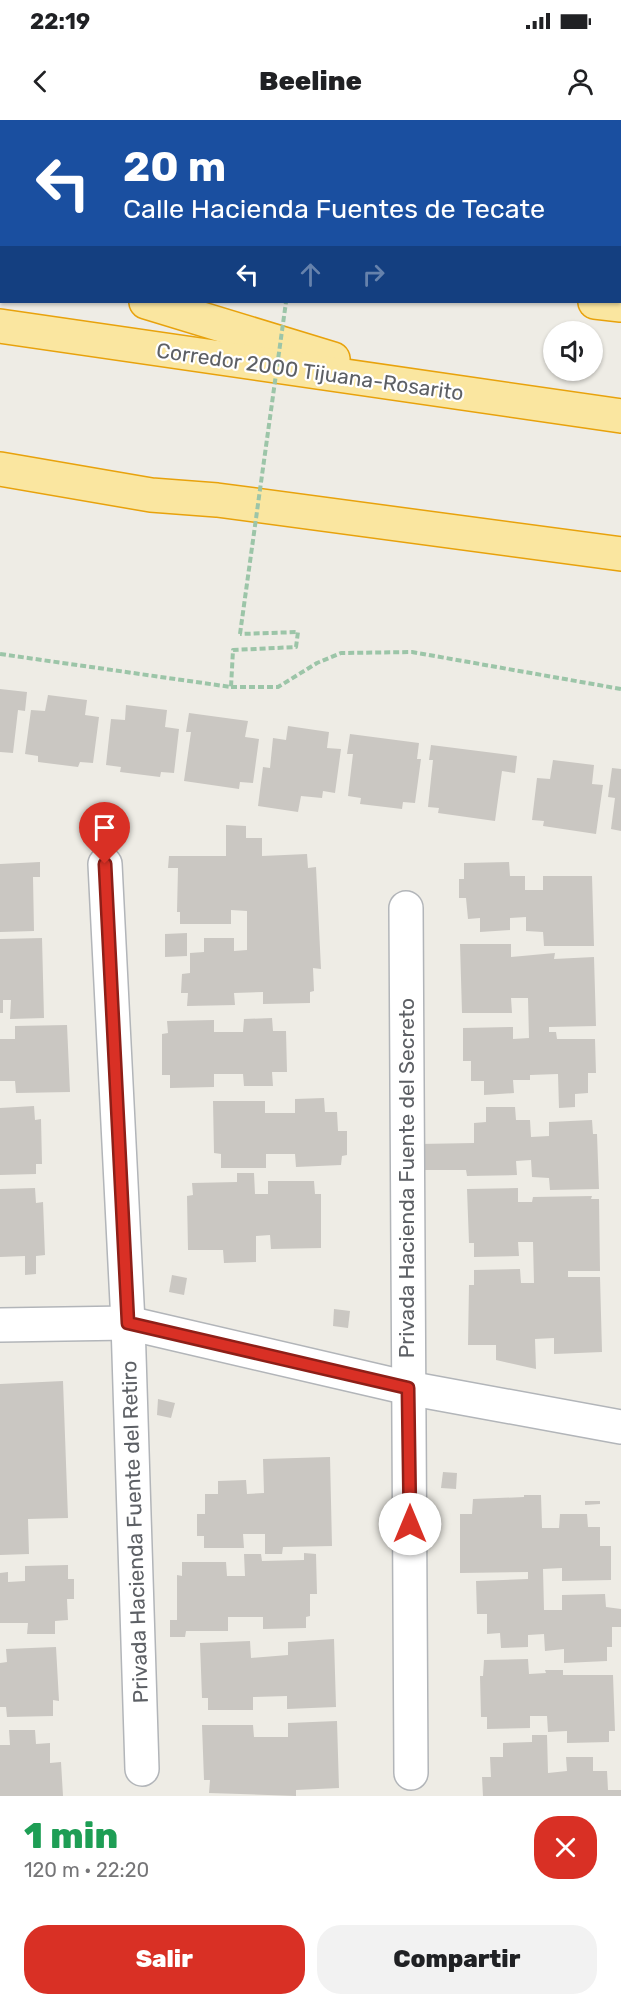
<!DOCTYPE html>
<html lang="es">
<head>
<meta charset="utf-8">
<style>
	body { margin:0; font-family:Rubik,sans-serif; background:#f2f2f2; color:#202124; height:100vh; display:flex; flex-direction:column; font-size:22px; white-space:nowrap }
	* { box-sizing:border-box; margin:0 }
	p { font-size:20px; color:#757577 }
	.icon { flex:none; width:33px; height:33px; fill:none; stroke:currentColor; stroke-width:2; stroke-linecap:round; stroke-linejoin:round }
	.map { position:relative; height:1676px; overflow:hidden }
	.drawer { display:flex; flex-direction:column; background:#fff; flex:1 }
	.drawer>* { flex:none }
	.banner { position:absolute; left:0px; top:0px; width:621px; height:183px; box-shadow:0 2px 4px #0004; background:#1a4fa0; color:#fff; overflow:hidden }
	.controls { position:absolute; left:543px; top:201px; display:grid; gap:12px }
	.controls a { display:grid; place-items:center; width:60px; height:60px; border-radius:50%; background:#fff; box-shadow:0 2px 4px #0004; font-size:30px }
	.pin { position:absolute; display:grid; place-items:center; width:51px; height:51px; color:#fff; margin:-62px -26px; border-radius:50% 50% 50% 0; rotate:-45deg; box-shadow:0 0 6px #0007 }
	.pin .icon { rotate:45deg }
	.me { position:absolute; width:66px; margin:-33px; rotate:0deg; stroke-linejoin:round; filter:drop-shadow(0 0 4px #0008) }
	.turn { display:flex; align-items:center; gap:21px; height:126px; padding:0 24px; font-size:27px }
	.turn .icon { width:78px; height:78px; stroke-width:2.5 }
	.turn b { display:block; font-size:42px; line-height:51px }
	.lanes { display:flex; align-items:center; height:57px; padding:0 24px; background:#0003; justify-content:center; gap:30px; direction:ltr }
	.lanes .off { opacity:.35 }
	.round { display:grid; place-items:center; flex:none; width:63px; height:63px; border-radius:24px; background:#f2f2f2 }
	.overview { display:flex; align-items:center; justify-content:space-between; height:102px; padding:0 24px }
	h1 { font-size:36px; font-weight:800; line-height:45px; color:#1e9e55 }
	.action { display:flex; gap:12px; margin-top:auto; padding:12px 24px }
	.action a { flex:1; height:69px; border-radius:24px; background:#d93025; color:#fff; font-size:24px; font-weight:800; line-height:69px; text-align:center }
	.action a+a { background:#f2f2f2; color:#202124 }
	.status { display:flex; justify-content:space-between; align-items:center; height:42px; padding:0 30px; background:#fff; direction:ltr }
	.status svg { height:16px; fill:currentColor }
	header { display:flex; justify-content:space-between; align-items:center; height:78px; padding:0 24px; background:#fff; font-size:27px; font-weight:800 }
	.map>svg:first-child { display:block }
	.building { fill:#cac7c2 }
	.lines { fill:none; stroke-linecap:round; stroke-linejoin:round }
	.minor-casing { stroke:#b2b5b9; stroke-width:36 }
	.tertiary-casing { stroke:#b2b5b9; stroke-width:36 }
	.trunk-casing { stroke:#e8a20c; stroke-width:36 }
	.path { stroke:#9cc5a8; stroke-width:4; stroke-dasharray:6 3; stroke-linecap:butt }
	.minor { stroke:#fff; stroke-width:33 }
	.tertiary { stroke:#fff; stroke-width:33 }
	.trunk { stroke:#fae6a0; stroke-width:33 }
	.path-bridge { stroke:#9cc5a8; stroke-width:4; stroke-dasharray:6 3; stroke-linecap:butt }
	.route-casing { stroke:#8d1f18; stroke-width:15 }
	.route { stroke:#d93025; stroke-width:10 }
	.labels { text-anchor:middle; stroke-width:4.5; stroke-linejoin:round; paint-order:stroke }
	.street-label { font-size:21px; fill:#5d6065; stroke:#fff }
</style>
</head>
<body>
<div class="status"><b>22:19</b><svg viewBox="0 0 49 12"><path d="M0 12V9h3v3zM5 12V6h3v6zM10 12V3h3v9zM15 12V0h3v12zM26 1h20v11H26zM47 4h2v5h-2z"/></svg></div>
<header><svg class="icon" aria-label="back" viewBox="0 0 24 24"><path d="M15 5l-7 7 7 7"/></svg>Beeline<svg class="icon" aria-label="person" viewBox="0 0 24 24"><circle cx="12" cy="8" r="4"/><path d="M4 21q1-7 8-7t8 7"/></svg></header>
<div class="map">
<svg width="621" height="1676" viewBox="0 0 621 1676">
	<rect width="100%" height="100%" fill="#eeece5"/>
	<g class="building">
		<polygon points="0,569 27,572 25,591 18,590 13,633 0,632"/>
		<polygon points="48,575 87,580 85,595 99,597 93,643 80,642 78,647 38,642 38,636 25,634 31,590 45,591"/>
		<polygon points="126,585 167,590 165,607 179,609 174,653 161,652 160,657 120,652 121,647 106,645 111,599 125,600"/>
		<polygon points="189,593 248,601 245,617 259,619 253,663 240,662 239,669 184,661 191,612 186,612"/>
		<polygon points="288,606 329,612 327,628 341,629 335,673 323,671 322,678 301,676 298,692 258,686 263,647 270,648 273,618 286,620"/>
		<polygon points="350,614 419,623 417,639 421,639 415,683 403,682 402,689 360,684 361,678 348,676 353,634 347,634"/>
		<polygon points="431,625 517,636 515,653 502,651 495,701 438,693 439,688 428,687 433,640 429,640"/>
		<polygon points="553,640 594,645 592,664 603,665 596,714 543,706 544,701 532,700 537,658 550,659"/>
		<polygon points="612,648 621,649 621,711 611,709 615,678 608,677"/>
		<polygon points="226,705 246,706 246,718 262,718 262,736 307,734 308,748 316,747 321,849 313,848 314,871 310,872 310,883 263,884 263,872 234,873 235,885 187,886 188,873 181,873 182,854 190,853 190,833 204,832 204,818 234,818 234,831 247,830 247,791 231,790 231,804 180,804 180,792 177,792 178,748 168,748 169,736 226,736"/>
		<polygon points="40,742 40,757 33,757 34,811 0,812 0,744"/>
		<polygon points="509,742 510,756 525,756 525,770 543,770 543,756 592,756 594,826 544,826 543,812 526,811 526,797 510,798 510,810 480,812 480,798 468,799 466,778 459,778 459,759 464,759 464,743"/>
		<polygon points="187,813 187,836 165,837 165,814"/>
		<polygon points="42,818 44,898 10,899 11,880 3,880 3,893 0,893 0,819"/>
		<polygon points="460,824 511,824 511,837 555,833 554,839 594,837 596,906 549,907 549,912 556,912 557,919 595,919 596,953 588,953 588,973 575,974 575,987 559,988 558,954 530,955 530,960 513,960 514,973 484,975 484,961 471,961 471,941 463,941 463,908 513,907 513,919 529,918 528,878 511,878 512,893 462,893"/>
		<polygon points="272,898 273,911 286,911 287,952 272,952 273,966 244,966 243,954 214,954 214,967 170,968 170,955 162,955 162,914 168,913 167,901 214,900 214,912 243,912 244,899"/>
		<polygon points="67,905 70,972 16,973 15,961 0,961 0,919 15,919 15,906"/>
		<polygon points="324,978 325,992 337,992 338,1011 347,1011 347,1035 342,1036 341,1045 296,1047 295,1034 266,1034 266,1048 221,1048 221,1034 214,1033 213,981 265,981 265,993 295,993 295,979"/>
		<polygon points="34,986 35,1000 41,999 42,1044 36,1044 36,1054 0,1055 0,988"/>
		<polygon points="486,987 515,987 516,1000 530,1000 531,1017 549,1016 549,1002 592,1000 593,1014 597,1014 599,1069 550,1070 549,1058 532,1057 531,1040 516,1041 517,1055 467,1056 466,1050 419,1050 419,1024 474,1023 474,1003 486,1002"/>
		<polygon points="237,1053 254,1053 255,1074 268,1074 268,1061 314,1061 315,1074 321,1074 321,1128 271,1129 270,1115 256,1116 256,1142 224,1143 223,1130 188,1130 187,1076 193,1075 192,1063 237,1062"/>
		<polygon points="35,1068 36,1083 43,1082 45,1135 36,1136 36,1154 25,1155 25,1136 0,1137 0,1069"/>
		<polygon points="518,1068 518,1082 532,1082 533,1077 592,1076 591,1079 599,1079 600,1151 568,1151 568,1157 600,1157 602,1232 554,1234 554,1218 535,1219 536,1249 496,1240 496,1225 468,1225 469,1165 474,1165 474,1150 520,1149 521,1163 534,1163 533,1122 518,1122 519,1136 474,1137 474,1123 469,1123 467,1069"/>
		<polygon points="172,1155 187,1158 184,1175 169,1172"/>
		<polygon points="334,1189 350,1191 348,1208 333,1206"/>
		<polygon points="63,1261 68,1398 28,1399 29,1434 0,1435 0,1264"/>
		<polygon points="158,1279 175,1283 171,1298 157,1295"/>
		<polygon points="330,1337 332,1426 283,1427 282,1434 265,1434 265,1414 243,1414 244,1428 204,1428 204,1416 197,1416 197,1394 205,1394 205,1374 218,1374 218,1361 246,1360 247,1374 264,1373 263,1339"/>
		<polygon points="443,1352 457,1353 456,1369 441,1368"/>
		<polygon points="524,1375 541,1375 542,1408 559,1408 560,1394 587,1394 588,1407 600,1407 600,1426 611,1426 611,1460 562,1461 562,1448 543,1449 544,1490 562,1490 562,1475 605,1474 606,1487 621,1489 621,1507 612,1507 612,1527 607,1527 607,1541 564,1543 564,1529 545,1531 544,1514 528,1515 528,1527 501,1528 500,1513 487,1514 487,1494 477,1494 476,1461 528,1459 528,1452 460,1453 460,1394 472,1394 473,1379 524,1377"/>
		<polygon points="585,1381 600,1381 600,1384 585,1385"/>
		<polygon points="304,1433 316,1434 317,1474 310,1474 310,1496 306,1497 306,1508 263,1509 263,1497 228,1497 228,1511 186,1511 185,1517 170,1517 170,1500 177,1500 177,1455 182,1456 182,1442 226,1442 227,1456 245,1456 244,1434 261,1434 262,1441 304,1440"/>
		<polygon points="68,1445 68,1459 74,1459 74,1479 67,1479 68,1500 55,1501 55,1514 27,1514 28,1503 0,1503 0,1453 8,1452 8,1462 25,1461 25,1446"/>
		<polygon points="334,1519 336,1587 287,1589 287,1576 253,1577 253,1590 208,1590 208,1578 202,1578 200,1523 250,1521 251,1538 288,1535 288,1522"/>
		<polygon points="56,1527 59,1581 53,1580 53,1596 7,1597 6,1587 0,1587 0,1543 7,1542 6,1529"/>
		<polygon points="528,1539 529,1554 546,1553 545,1550 563,1550 563,1555 613,1555 615,1611 609,1611 609,1622 567,1623 567,1611 548,1612 547,1596 530,1596 530,1608 487,1609 487,1597 481,1597 480,1556 483,1556 484,1540"/>
		<polygon points="337,1601 339,1668 296,1670 296,1676 209,1673 210,1660 204,1660 202,1605 253,1605 254,1617 288,1617 288,1603"/>
		<polygon points="9,1610 35,1610 36,1624 50,1623 50,1643 61,1642 63,1676 0,1676 0,1625 10,1625"/>
		<polygon points="532,1615 547,1615 548,1653 567,1651 566,1637 593,1637 593,1651 607,1651 608,1670 621,1670 621,1676 483,1676 482,1657 491,1657 490,1637 503,1637 503,1623 532,1622"/>
	</g>
	<g class="lines">
		<g class="minor-casing">
			<g id="minor">
				<polyline points="440,2 440,0"/>
				<polyline points="105,744 128,1203 142,1649"/>
				<polyline points="406,788 411,1653"/>
			</g>
		</g>
		<g class="tertiary-casing">
			<polyline id="tertiary" points="0,1205 128,1203 408,1268 621,1307"/>
		</g>
		<g class="trunk-casing">
			<g id="trunk">
				<polyline points="0,91 2,91"/>
				<polyline points="0,137 2,138"/>
				<polyline points="146,182 333,239"/>
				<polyline points="595,182 621,185"/>
				<polyline points="0,206 621,296"/>
				<polyline points="0,349 151,375 217,380 621,434"/>
			</g>
		</g>
		<g class="path">
			<polyline points="620,129 621,129"/>
			<polyline points="0,534 231,567 233,530 296,527 298,512 240,514"/>
			<polyline points="231,567 278,567 317,543 341,533 412,532 621,569"/>
		</g>
		<use href="#minor" class="minor"/>
		<use href="#tertiary" class="tertiary"/>
		<use href="#trunk" class="trunk"/>
		<polyline class="path-bridge" points="240,514 286,182"/>
	</g>
	<g class="lines">
		<g class="route-casing">
			<polyline id="route" points="105,744 128,1203 408,1268 410,1404"/>
		</g>
		<use href="#route" class="route"/>
	</g>
	<g class="labels">
		<g class="street-label">
			<text transform="translate(310 252) rotate(8)" y="7">Corredor 2000 Tijuana-Rosarito</text>
			<text transform="translate(407 1058) rotate(-90)" y="7">Privada Hacienda Fuente del Secreto</text>
			<text transform="translate(135 1412) rotate(-92)" y="7">Privada Hacienda Fuente del Retiro</text>
		</g>
	</g>
</svg>
<div class="controls">
<a><svg class="icon" aria-label="sound" viewBox="0 0 24 24"><path d="M4 9h4l5-4v14l-5-4H4zM17 9q2 3 0 6"/></svg></a>
</div>
<div class="pin" style="left:105px;top:744px;background:#d93025"><svg class="icon" aria-label="arrive" viewBox="0 0 24 24"><path d="M6 21V4h12l-3 4 3 4H6"/></svg></div>
<svg class="me" style="left:410px;top:1404px" viewBox="-20 -20 40 40"><circle r="19" fill="#fff"/><path d="M0-13L10 11 0 6-10 11z" fill="#d93025"/></svg>
<div class="banner">
<div class="turn"><svg class="icon" aria-label="left" viewBox="0 0 24 24"><path d="M17 20v-9H6M10 6l-5 5 5 5"/></svg><div><b>20 m</b>Calle Hacienda Fuentes de Tecate</div></div>
<div class="lanes"><svg class="icon" aria-label="left" viewBox="0 0 24 24"><path d="M17 20v-9H6M10 6l-5 5 5 5"/></svg><svg class="icon off" aria-label="ahead" viewBox="0 0 24 24"><path d="M12 20V5M6 11l6-6 6 6"/></svg><svg class="icon off" aria-label="right" viewBox="0 0 24 24"><path d="M7 20v-9h11M14 6l5 5-5 5"/></svg></div>
</div>
</div>
<section class="drawer">
<div class="overview"><div><h1>1 min</h1><p>120 m · 22:20</p></div><a class="round" style="background:#d93025;color:#fff"><svg class="icon" aria-label="close" viewBox="0 0 24 24"><path d="M6 6l12 12M18 6L6 18"/></svg></a></div>
<div class="action"><a>Salir</a><a>Compartir</a></div>
</section>
</body>
</html>
